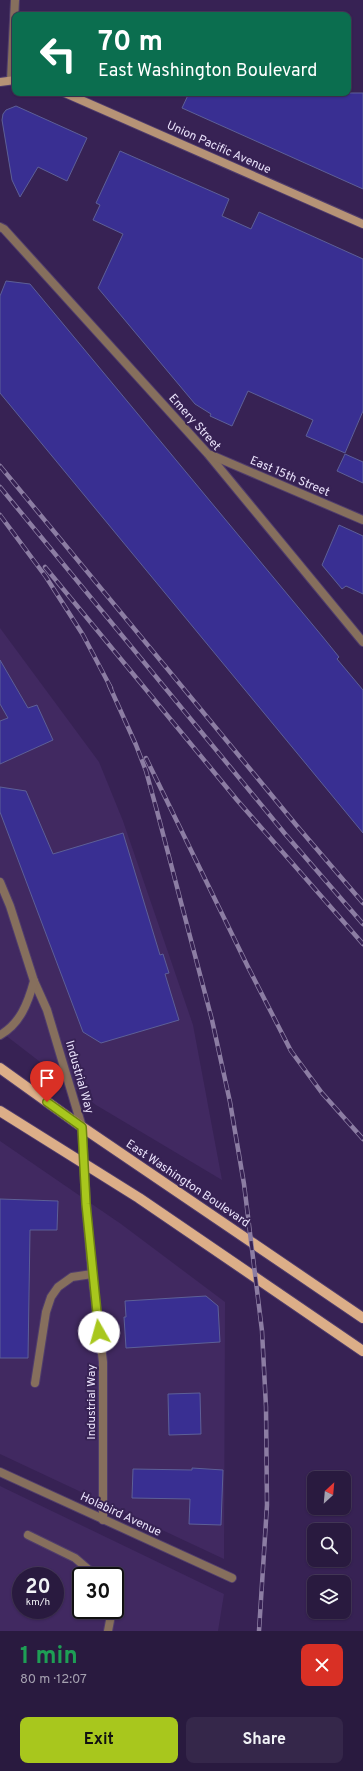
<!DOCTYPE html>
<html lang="en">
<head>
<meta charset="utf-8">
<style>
	body { margin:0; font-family:Overpass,sans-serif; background:#35274a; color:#f1f3f6; height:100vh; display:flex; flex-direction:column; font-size:15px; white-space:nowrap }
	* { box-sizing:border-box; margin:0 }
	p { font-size:13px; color:#a5a1b0 }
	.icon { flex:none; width:22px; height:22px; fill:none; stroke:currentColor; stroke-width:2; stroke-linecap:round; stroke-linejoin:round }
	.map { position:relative; height:1631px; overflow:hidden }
	.panel { display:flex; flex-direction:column; background:#291a3f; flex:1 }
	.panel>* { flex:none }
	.top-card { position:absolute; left:12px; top:12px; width:339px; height:84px; border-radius:8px; box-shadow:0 1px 3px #0004,0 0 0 1px #453859; background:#0b6e4f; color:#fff; overflow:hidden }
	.needle { width:26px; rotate:26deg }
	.buttons { position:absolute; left:307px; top:1471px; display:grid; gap:8px }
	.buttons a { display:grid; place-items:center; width:44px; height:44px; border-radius:8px; background:#291a3f; box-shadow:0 1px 3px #0004,0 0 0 1px #453859; font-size:20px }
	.speed { position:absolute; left:12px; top:1567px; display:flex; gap:8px; font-size:20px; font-weight:700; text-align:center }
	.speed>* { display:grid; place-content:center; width:52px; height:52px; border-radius:50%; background:#291a3f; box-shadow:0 1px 3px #0004,0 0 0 1px #453859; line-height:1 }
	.speed small { font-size:10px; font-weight:400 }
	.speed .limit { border:2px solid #111; border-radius:6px; background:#fff; color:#111 }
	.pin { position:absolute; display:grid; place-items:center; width:34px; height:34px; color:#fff; margin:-41px -17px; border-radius:50% 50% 50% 0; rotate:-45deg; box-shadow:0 0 4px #0007 }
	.pin .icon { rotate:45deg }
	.me { position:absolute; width:44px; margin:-22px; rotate:353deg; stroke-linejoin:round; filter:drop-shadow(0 0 3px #0008) }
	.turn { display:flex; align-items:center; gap:14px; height:84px; padding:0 20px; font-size:18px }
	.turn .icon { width:52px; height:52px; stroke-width:2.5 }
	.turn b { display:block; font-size:28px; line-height:34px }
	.round { display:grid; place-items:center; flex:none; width:42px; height:42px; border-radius:8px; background:#35274a }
	.headline { display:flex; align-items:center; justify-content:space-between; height:68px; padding:0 20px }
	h1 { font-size:24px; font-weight:700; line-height:30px; color:#1e9e55 }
	.cta { display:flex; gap:8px; margin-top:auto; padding:8px 20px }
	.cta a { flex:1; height:46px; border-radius:8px; background:#a8c71d; color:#111; font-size:16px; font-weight:700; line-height:46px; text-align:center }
	.cta a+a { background:#35274a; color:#f1f3f6 }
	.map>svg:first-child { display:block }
	.built { fill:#412961; fill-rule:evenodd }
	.building { fill:#392f92; stroke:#5d5f97 }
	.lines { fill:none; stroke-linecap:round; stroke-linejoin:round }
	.lane-casing { stroke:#503d6c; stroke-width:10 }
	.street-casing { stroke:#503d6c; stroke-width:10 }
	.secondary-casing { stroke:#503d6c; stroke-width:10 }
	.primary-casing { stroke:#503d6c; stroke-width:12 }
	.lane { stroke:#866f5d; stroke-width:8 }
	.street { stroke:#866f5d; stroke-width:8 }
	.secondary { stroke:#b69376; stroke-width:8 }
	.primary { stroke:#dcae88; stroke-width:10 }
	.rail-casing { stroke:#8c7da3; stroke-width:4.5 }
	.rail { stroke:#372254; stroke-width:3; stroke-dasharray:9; stroke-linecap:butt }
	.route-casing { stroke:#6d8113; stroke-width:10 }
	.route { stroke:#a8c71d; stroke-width:7 }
	.labels { text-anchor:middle; stroke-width:4; stroke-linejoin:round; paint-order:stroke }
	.street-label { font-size:12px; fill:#ebe3fc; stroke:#372254 }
</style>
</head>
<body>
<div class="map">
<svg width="363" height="1631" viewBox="0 0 363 1631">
	<rect width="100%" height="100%" fill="#372254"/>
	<g class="built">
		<polygon points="0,628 99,762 123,821 193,1025 222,1180 96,1105 0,1031"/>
		<polygon points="0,1141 121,1224 225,1302 224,1559 0,1454"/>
		<path d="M0 1486 224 1594 218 1631H0ZM21 1576H55V1610H21ZM81 1576H115V1610H81Z"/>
	</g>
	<g class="building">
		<polygon points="189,93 363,93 363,189 182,108"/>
		<polygon points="16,106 87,138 67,181 38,167 20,197 12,180 2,120 3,114 6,110"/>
		<polygon points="120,151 229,199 222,216 251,229 259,212 363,259 363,411 345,453 306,436 313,420 248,391 232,426 210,416 211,414 195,404 98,288 123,234 93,220 100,205 96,203"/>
		<polygon points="6,281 30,284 322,636 339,657 337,659 363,690 363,833 0,393 0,296"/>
		<polygon points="345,454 363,462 363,483 337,471"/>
		<polygon points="339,525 363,536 363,594 346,586 342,589 322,565"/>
		<polygon points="0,660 28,708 37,705 53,740 0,764 0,721 8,718 0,704"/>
		<polygon points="0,787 26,791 53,854 123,833 160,955 163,954 169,973 165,974 179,1020 101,1043 83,1032 0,812"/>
		<polygon points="0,1199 58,1201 57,1230 30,1230 28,1358 0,1358"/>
		<polygon points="206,1296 218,1306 220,1342 126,1348 124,1317 126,1317 125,1301"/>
		<polygon points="200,1393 201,1434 169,1435 168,1394"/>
		<polygon points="192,1468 223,1470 221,1525 189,1524 190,1499 132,1498 133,1469 192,1470"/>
	</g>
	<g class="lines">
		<g class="lane-casing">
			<g id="lane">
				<polyline points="11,80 15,0"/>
				<polyline points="35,1383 46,1312 51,1297 58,1287 72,1277 92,1274"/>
				<polyline points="28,1535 75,1558 96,1576"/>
				<polyline points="108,1631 112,1610"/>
			</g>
		</g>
		<g class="street-casing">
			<g id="street">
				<polyline points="0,227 4,229 208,454 363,642"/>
				<polyline points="211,455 363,520"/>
				<polyline points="0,882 10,906 34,981 47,1010 82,1127 86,1204 92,1274 103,1362 103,1520"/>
				<path d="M0 1035C20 1024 28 1003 34 981"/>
				<polyline points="0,1472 232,1578"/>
			</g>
		</g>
		<g class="secondary-casing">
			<g id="secondary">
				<polyline points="0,82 15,80"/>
				<polyline points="65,93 363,224"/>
			</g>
		</g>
		<g class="primary-casing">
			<g id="primary">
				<polyline points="0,1068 82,1127 363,1318"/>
				<polyline points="0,1111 139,1198 363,1351"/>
			</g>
		</g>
		<use href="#lane" class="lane"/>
		<use href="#street" class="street"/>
		<use href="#secondary" class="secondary"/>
		<use href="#primary" class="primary"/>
		<g class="rail-casing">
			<g id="rail">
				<polyline points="0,466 297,826 363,903"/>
				<polyline points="0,487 286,835 363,924"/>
				<polyline points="0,515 46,577 83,635 111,688"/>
				<polyline points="45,567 237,800 363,944"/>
				<polyline points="109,685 136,745 146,771 157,811 212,1020 230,1102 244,1184 262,1331 266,1407 267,1505 259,1631"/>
				<polyline points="146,758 248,967 291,1051 322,1093 363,1139"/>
			</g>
		</g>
		<use href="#rail" class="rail"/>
	</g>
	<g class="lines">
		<g class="route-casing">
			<polyline id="route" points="47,1102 82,1127 86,1204 99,1332"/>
		</g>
		<use href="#route" class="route"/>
	</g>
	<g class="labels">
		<g class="street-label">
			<text transform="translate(219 147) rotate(24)" y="4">Union Pacific Avenue</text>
			<text transform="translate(195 422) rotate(48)" y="4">Emery Street</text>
			<text transform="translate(290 476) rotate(23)" y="4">East 15th Street</text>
			<text transform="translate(80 1077) rotate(74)" y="4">Industrial Way</text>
			<text transform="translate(188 1183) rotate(34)" y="4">East Washington Boulevard</text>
			<text transform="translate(91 1402) rotate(-90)" y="4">Industrial Way</text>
			<text transform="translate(121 1514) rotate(25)" y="4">Holabird Avenue</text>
		</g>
	</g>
</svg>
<div class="buttons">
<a><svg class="needle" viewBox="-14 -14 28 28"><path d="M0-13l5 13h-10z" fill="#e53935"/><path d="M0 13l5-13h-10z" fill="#a5a1b0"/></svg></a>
<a><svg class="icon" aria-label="search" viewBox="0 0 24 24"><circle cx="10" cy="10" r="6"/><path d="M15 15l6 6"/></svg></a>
<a><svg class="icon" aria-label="layers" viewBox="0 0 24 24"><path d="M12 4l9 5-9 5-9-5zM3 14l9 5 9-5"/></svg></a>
</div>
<div class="speed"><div>20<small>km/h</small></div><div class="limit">30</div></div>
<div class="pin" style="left:47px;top:1102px;background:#d93025"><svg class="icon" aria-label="arrive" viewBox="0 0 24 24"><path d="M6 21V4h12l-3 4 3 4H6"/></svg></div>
<svg class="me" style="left:99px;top:1332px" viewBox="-20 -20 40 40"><circle r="19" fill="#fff"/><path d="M0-13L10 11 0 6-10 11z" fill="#a8c71d"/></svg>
<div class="top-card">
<div class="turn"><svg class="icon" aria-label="left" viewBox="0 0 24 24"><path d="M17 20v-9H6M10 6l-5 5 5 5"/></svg><div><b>70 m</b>East Washington Boulevard</div></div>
</div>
</div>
<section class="panel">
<div class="headline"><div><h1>1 min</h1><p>80 m · 12:07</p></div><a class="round" style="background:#d93025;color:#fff"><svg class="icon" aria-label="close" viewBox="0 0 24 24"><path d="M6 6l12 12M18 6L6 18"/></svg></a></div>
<div class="cta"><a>Exit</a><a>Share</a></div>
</section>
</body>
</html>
